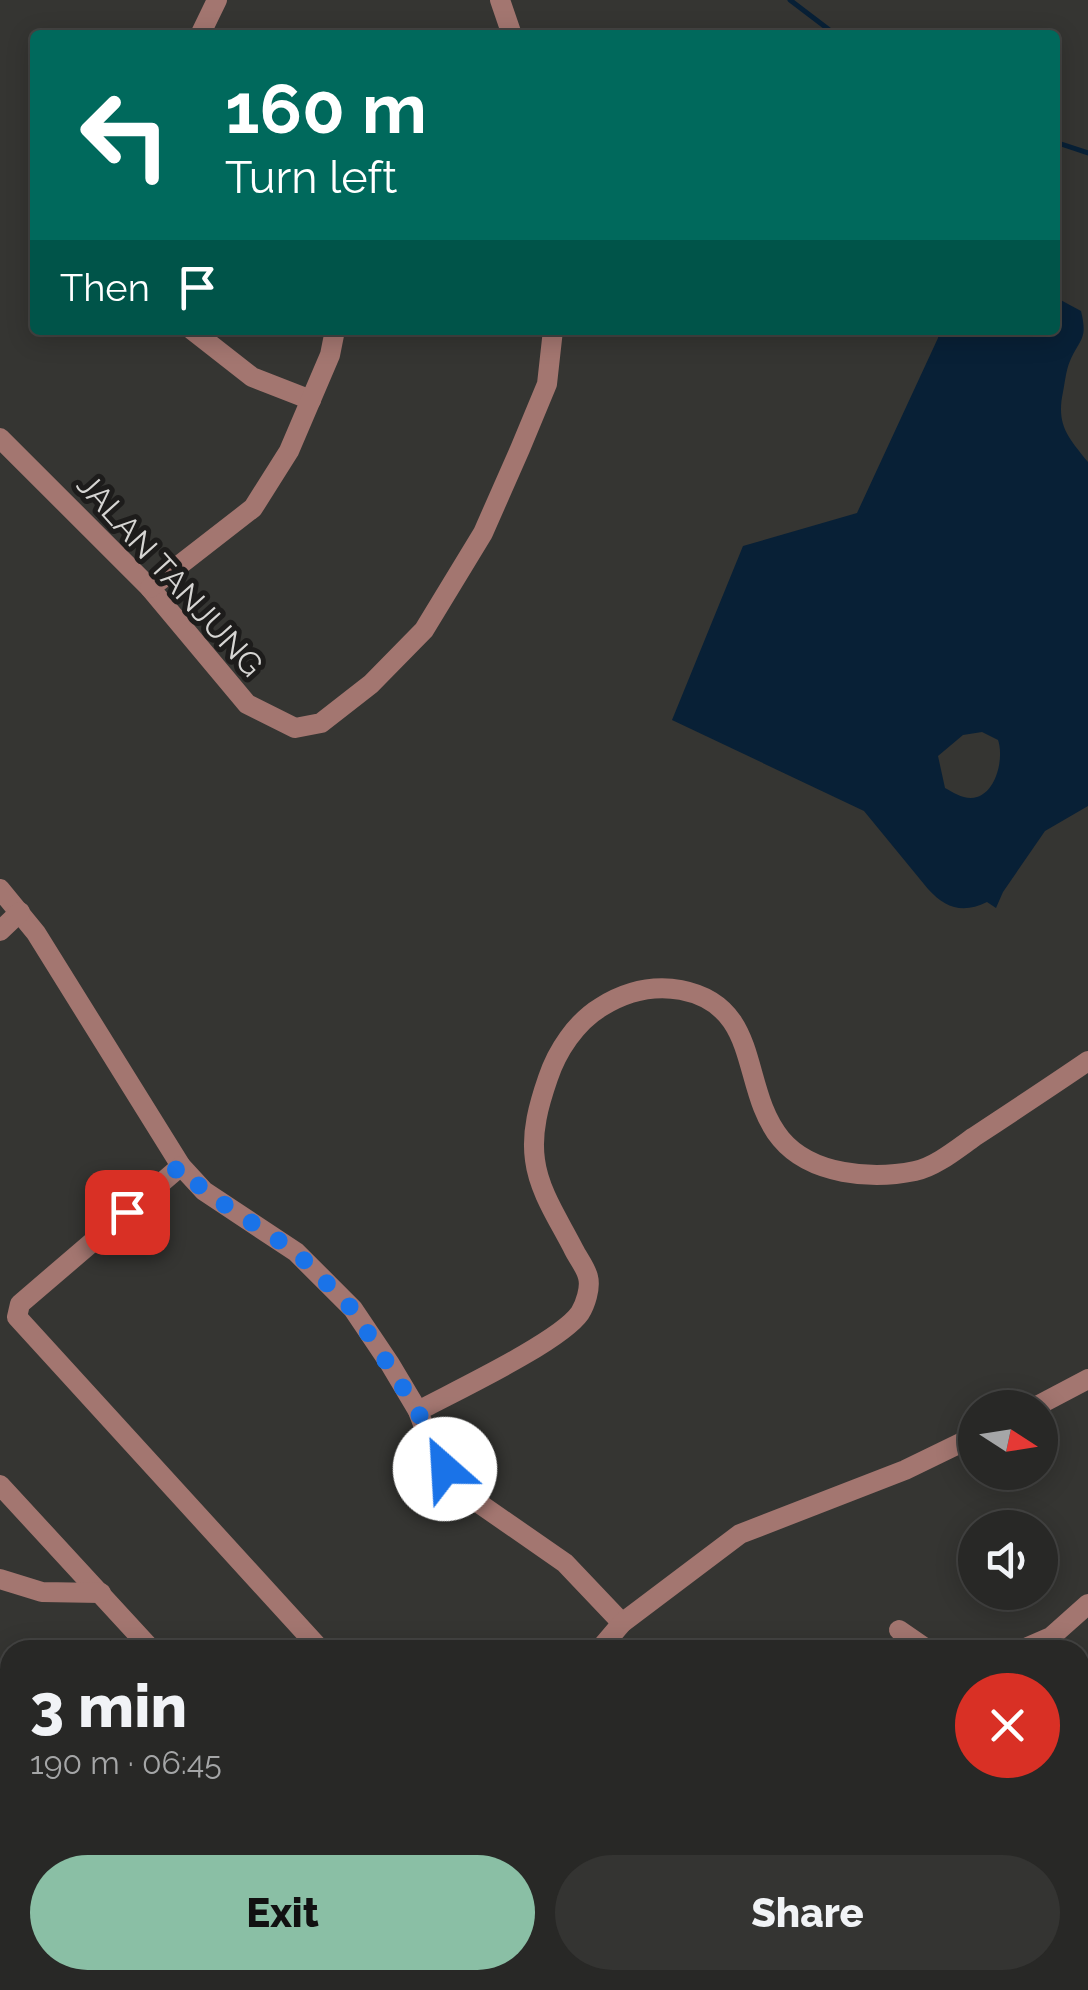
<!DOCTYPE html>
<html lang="en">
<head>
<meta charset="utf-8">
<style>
	body { margin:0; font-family:Raleway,sans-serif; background:#343432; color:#f1f3f6; height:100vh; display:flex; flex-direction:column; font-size:38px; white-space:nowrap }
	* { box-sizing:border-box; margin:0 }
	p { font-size:32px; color:#a5a6a7 }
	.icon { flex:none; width:55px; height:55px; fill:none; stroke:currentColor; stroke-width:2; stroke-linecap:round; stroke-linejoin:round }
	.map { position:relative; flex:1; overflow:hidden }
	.panel { position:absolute; left:0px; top:1640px; width:1090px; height:350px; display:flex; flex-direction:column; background:#282826; border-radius:30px 30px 0 0; box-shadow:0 5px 25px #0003,0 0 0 2px #444443 }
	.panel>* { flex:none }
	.hud { position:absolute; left:30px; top:30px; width:1030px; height:305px; border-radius:10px; box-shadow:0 5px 25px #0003,0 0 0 2px #444443; background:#00695c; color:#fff; overflow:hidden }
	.needle { width:65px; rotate:102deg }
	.tools { position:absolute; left:958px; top:1390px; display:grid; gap:20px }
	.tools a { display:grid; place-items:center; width:100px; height:100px; border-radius:50%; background:#282826; box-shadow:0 5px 25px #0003,0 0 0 2px #444443; font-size:50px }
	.pin { position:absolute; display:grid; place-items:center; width:85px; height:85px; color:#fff; margin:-42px; border-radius:20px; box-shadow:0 5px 15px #0006 }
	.me { position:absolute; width:110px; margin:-55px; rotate:334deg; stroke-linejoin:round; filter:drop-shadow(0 0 8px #0008) }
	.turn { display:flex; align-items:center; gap:35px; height:210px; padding:0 30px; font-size:45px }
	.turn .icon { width:130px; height:130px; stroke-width:2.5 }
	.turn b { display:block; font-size:70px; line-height:85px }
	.then { display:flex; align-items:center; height:95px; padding:0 30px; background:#0003; gap:20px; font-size:38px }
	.round { display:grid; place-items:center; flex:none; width:105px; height:105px; border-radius:52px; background:#343432 }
	.summary { display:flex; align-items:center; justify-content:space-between; height:170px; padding:0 30px }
	h1 { font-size:60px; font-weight:800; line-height:75px }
	.button { display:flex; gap:20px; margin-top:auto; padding:20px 30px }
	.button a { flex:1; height:115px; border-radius:60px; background:#8abfa5; color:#111; font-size:40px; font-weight:800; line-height:115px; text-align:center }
	.button a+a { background:#343432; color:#f1f3f6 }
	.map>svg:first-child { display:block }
	.water { fill:#082036; fill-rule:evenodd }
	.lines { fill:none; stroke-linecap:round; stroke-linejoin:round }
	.stream { stroke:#082036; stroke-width:5 }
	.service { stroke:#a37670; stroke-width:10 }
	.minor { stroke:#a37670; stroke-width:20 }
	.tertiary { stroke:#a37670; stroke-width:20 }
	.route { stroke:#1a73e8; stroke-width:18; stroke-dasharray:0 32.4 }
	.labels { text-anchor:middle; stroke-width:10; stroke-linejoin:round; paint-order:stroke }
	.street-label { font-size:32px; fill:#d6d5d3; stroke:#1d1c1b }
</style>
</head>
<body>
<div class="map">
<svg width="1088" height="1990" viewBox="0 0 1088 1990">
	<rect width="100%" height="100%" fill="#353532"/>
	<path class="water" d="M1055 297 1081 311C1088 340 1080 338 1070 361 1066 370 1065 382 1063 392 1056 425 1068 437 1088 462V806L1045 831 1003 892 996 908 987 902C963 914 945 908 928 889L864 811 672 720 743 546 857 513 938 338V330H1055ZM982 732 998 740C1004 757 997 791 977 797 966 801 954 793 945 788L938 756 963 735Z"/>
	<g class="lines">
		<g class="stream">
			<polyline points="790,0 836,35"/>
			<polyline points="1055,142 1088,153"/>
		</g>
		<g class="service">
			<polyline points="424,1980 433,1990"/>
			<polyline points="609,1980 620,1990"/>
		</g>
		<g class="minor">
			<polyline points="500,0 512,35"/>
			<polyline points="200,35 217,0"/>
			<polyline points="192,330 252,377 311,400"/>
			<polyline points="0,438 150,588 247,704 295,728 321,723 371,684 424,630 483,533 520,449 547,384 553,330"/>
			<polyline points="150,588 253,508 289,451 330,355 335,330"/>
			<polyline points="0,889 36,933 181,1166 204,1191 296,1252 353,1309 390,1364 418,1411 433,1451 457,1488 565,1563 622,1623"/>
			<polyline points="0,931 20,912"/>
			<polyline points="181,1166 20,1304 17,1317 321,1650"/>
			<polyline points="1033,1408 1088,1379"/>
			<path d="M418 1411C453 1392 560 1342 580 1313 585 1305 591 1288 588 1277 586 1268 578 1258 574 1250 560 1222 539 1192 535 1160 531 1132 539 1104 548 1078 557 1051 576 1022 601 1007 625 992 653 985 681 990 763 1006 739 1088 781 1139 811 1175 872 1180 915 1171 935 1167 957 1149 974 1137 1012 1112 1050 1087 1088 1061"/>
			<polyline points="0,1485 152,1650"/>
			<polyline points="0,1579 42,1592 101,1593"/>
			<polyline points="899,1630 928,1650"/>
			<polyline points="599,1650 622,1623 740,1534 905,1470 975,1436"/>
			<polyline points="1021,1650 1051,1637 1088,1604"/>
			<polyline points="0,1722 10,1729"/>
			<polyline points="1080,1804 1088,1797"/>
			<polyline points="965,1990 969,1980"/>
		</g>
		<g class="tertiary">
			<polyline points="253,1980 262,1990"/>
			<polyline points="335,1980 344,1990"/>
			<polyline points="211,1990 222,1980"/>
		</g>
	</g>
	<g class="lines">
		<polyline class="route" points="127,1212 180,1166 204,1191 296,1252 353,1310 418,1411 432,1450 445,1469"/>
	</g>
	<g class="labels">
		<g class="street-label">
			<text transform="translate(170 575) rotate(48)" y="11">JALAN TANJUNG</text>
		</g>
	</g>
</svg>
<div class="tools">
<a><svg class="needle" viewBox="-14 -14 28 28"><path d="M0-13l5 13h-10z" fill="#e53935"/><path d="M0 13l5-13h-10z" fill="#a5a6a7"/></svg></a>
<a><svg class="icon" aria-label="sound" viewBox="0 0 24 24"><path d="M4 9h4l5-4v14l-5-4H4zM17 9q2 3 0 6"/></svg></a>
</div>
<div class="pin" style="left:127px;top:1212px;background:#d93025"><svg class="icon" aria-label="arrive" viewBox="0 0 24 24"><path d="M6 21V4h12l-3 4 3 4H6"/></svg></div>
<svg class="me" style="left:445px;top:1469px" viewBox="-20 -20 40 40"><circle r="19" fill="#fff"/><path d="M0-13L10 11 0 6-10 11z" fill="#1a73e8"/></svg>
<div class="hud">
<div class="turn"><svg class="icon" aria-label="left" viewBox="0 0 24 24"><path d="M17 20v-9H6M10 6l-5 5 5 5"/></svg><div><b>160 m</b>Turn left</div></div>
<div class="then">Then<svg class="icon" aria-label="arrive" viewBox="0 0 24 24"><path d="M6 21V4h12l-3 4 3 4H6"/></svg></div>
</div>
<section class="panel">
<div class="summary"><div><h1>3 min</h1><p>190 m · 06:45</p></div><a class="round" style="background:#d93025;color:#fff"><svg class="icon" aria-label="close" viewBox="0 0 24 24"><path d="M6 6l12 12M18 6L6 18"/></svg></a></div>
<div class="button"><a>Exit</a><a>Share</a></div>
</section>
</div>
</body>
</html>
